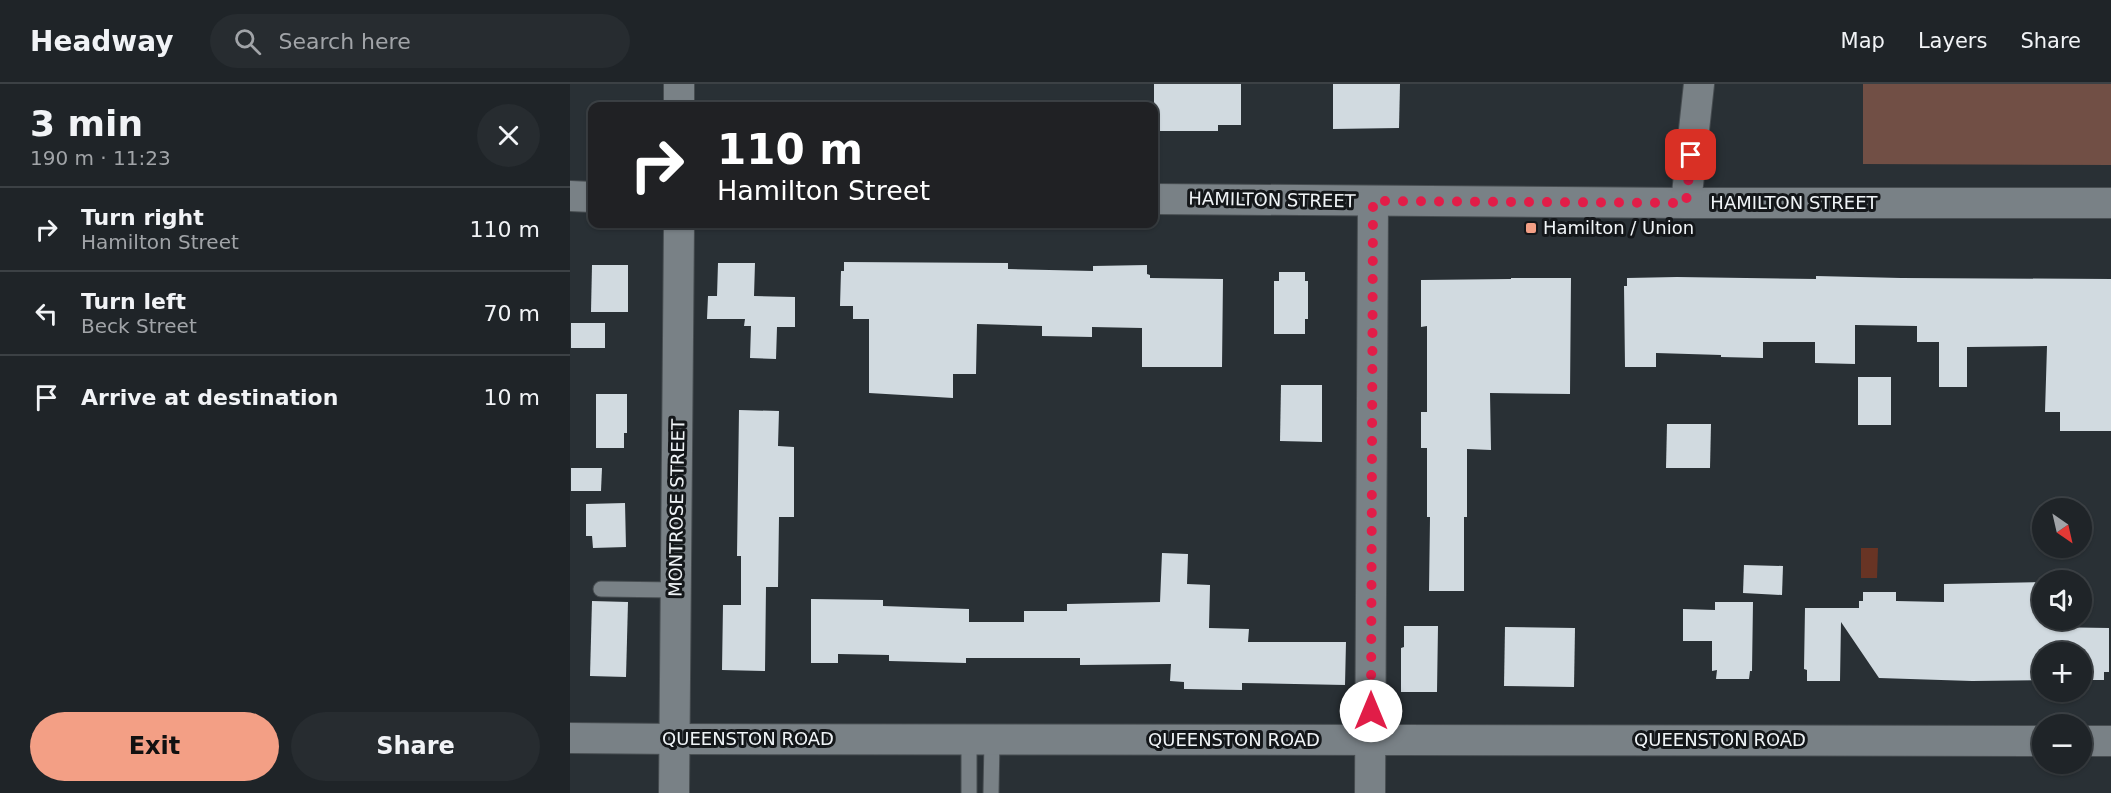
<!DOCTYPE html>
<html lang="en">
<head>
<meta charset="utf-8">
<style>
	body { margin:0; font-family:"DejaVu Sans",sans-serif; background:#272c30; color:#f1f3f6; height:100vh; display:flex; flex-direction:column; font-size:22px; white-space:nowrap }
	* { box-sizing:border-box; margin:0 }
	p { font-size:20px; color:#a1a4a8 }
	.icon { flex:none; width:33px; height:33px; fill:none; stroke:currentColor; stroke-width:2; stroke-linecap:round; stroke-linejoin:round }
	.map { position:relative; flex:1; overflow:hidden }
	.side { display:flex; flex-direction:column; background:#1f2428; width:570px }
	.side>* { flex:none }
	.banner { position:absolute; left:18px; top:18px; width:570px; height:126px; border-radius:12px; box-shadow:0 2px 4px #0004,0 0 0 2px #3c4145; background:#202124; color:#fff; overflow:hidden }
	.needle { width:39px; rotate:146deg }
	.tools { position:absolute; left:1462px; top:414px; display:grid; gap:12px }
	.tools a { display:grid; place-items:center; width:60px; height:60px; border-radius:50%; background:#1f2428; box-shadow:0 2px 4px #0004,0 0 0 2px #3c4145; font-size:30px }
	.pin { position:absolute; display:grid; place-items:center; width:51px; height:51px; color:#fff; margin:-26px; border-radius:12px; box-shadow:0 3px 9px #0006 }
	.me { position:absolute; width:66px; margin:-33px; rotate:0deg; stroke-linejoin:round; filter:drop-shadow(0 0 4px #0008) }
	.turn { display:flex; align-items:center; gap:21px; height:126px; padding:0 30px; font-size:27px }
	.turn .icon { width:78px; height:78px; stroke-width:2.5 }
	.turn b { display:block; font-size:42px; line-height:51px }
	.round { display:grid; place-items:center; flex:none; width:63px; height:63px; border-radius:32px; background:#272c30 }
	.overview { display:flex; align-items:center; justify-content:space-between; height:102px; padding:0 30px }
	h1 { font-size:36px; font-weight:700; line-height:45px }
	.primary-button { display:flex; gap:12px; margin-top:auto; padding:12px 30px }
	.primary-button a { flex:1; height:69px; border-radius:36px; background:#f39f85; color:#111; font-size:24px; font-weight:700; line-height:69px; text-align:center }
	.primary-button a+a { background:#272c30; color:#f1f3f6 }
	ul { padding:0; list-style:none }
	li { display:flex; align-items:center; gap:18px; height:84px; padding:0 30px; border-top:2px solid #3c4145 }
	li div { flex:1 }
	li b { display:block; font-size:22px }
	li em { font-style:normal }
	header { display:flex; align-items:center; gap:36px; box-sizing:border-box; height:84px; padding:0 30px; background:#1f2428; border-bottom:2px solid #3c4145 }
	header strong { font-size:28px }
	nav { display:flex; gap:33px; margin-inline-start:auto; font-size:21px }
	.search { width:420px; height:54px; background:#272c30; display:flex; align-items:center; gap:15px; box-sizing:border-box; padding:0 21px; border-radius:33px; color:#a1a4a8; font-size:22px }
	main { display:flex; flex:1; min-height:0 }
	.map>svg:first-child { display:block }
	.green { fill:#714f45 }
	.water { fill:#683424 }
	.building { fill:#d1dae0 }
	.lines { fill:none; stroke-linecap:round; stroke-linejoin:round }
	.service-casing { stroke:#474d51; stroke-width:17 }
	.minor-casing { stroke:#474d51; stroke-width:32 }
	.service { stroke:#798186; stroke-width:15 }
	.minor { stroke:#798186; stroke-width:30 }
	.route { stroke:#e11d48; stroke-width:10; stroke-dasharray:0 18 }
	.poi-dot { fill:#f39f85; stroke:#14171a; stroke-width:2 }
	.labels { text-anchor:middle; stroke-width:6; stroke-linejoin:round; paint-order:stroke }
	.street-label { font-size:18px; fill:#f0f4f7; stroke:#14171a }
	.poi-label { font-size:18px; fill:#f0f4f7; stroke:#14171a; text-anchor:start }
</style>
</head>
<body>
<header>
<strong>Headway</strong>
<div class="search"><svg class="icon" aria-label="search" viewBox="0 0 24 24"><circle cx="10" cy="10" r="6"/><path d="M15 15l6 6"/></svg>Search here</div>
<nav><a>Map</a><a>Layers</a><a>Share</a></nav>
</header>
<main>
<section class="side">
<div class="overview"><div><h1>3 min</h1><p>190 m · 11:23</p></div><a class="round"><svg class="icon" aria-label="close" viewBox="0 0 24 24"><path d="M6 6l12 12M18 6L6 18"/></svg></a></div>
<ul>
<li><svg class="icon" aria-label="right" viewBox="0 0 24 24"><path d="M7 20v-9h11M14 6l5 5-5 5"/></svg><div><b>Turn right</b><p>Hamilton Street</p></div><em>110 m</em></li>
<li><svg class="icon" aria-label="left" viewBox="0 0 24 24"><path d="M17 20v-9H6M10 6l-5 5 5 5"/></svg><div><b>Turn left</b><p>Beck Street</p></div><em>70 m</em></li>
<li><svg class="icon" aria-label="arrive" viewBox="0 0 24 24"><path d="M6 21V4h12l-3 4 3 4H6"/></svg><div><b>Arrive at destination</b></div><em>10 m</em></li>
</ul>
<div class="primary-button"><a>Exit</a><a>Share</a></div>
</section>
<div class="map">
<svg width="1541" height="709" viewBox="0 0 1541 709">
	<rect width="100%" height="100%" fill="#293035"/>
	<polygon class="green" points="1293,0 1541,0 1541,81 1293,80"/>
	<polygon class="water" points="1291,464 1308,464 1307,494 1291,494"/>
	<g class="building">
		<polygon points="584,0 671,0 671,41 648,41 648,47 584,47"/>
		<polygon points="763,0 830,0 829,44 763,45"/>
		<polygon points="274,178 438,179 438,185 523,187 523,182 577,181 577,190 580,191 580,194 653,195 652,283 572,283 572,244 522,243 522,253 472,252 472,242 407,240 406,290 383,290 383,314 299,309 299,235 283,235 283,222 270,222 271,187 274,187"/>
		<polygon points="148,179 185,179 184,212 225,213 225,243 207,243 206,275 180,274 181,242 174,242 175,235 137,235 138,212 147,212"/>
		<polygon points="22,181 58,181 58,228 21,228"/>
		<polygon points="709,188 735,188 735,197 738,197 738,235 735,235 735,250 704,250 704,197 709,197"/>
		<polygon points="1246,192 1331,194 1541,195 1541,347 1490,347 1490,328 1475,328 1477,262 1397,263 1397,303 1369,303 1369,258 1347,258 1347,242 1285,241 1285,280 1245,279 1245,258 1193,258 1193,274 1151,273 1151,271 1086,269 1086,283 1055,283 1054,202 1057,202 1057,194 1107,193 1246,195"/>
		<polygon points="941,194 1001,194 1000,310 920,309 921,366 897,365 897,433 894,433 894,507 859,507 860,433 857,433 857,364 851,364 851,328 857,328 857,242 851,243 851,196 941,195"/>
		<rect x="1" y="239" width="34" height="25"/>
		<rect x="1288" y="293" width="33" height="48"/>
		<polygon points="711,301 752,301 752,358 710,357"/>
		<polygon points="26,310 57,310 57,349 54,349 54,364 26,364"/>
		<polygon points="169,326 209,327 208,362 224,363 224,433 209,433 208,503 196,503 195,587 152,586 153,521 171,521 171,472 167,472"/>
		<polygon points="1097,340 1141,340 1140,384 1096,384"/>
		<polygon points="1,384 32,384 31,407 1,407"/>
		<polygon points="55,419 56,463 23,464 22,452 16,452 16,420"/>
		<polygon points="592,469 618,470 617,500 640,501 639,544 679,545 678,558 776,558 775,601 672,599 672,606 614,605 614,598 600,597 601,580 510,581 510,574 396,574 396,579 319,577 319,571 268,570 268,579 241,579 241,515 313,516 313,522 399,525 399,538 454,538 454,527 497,527 497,520 590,518"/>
		<polygon points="1174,481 1213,482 1212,511 1173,509"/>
		<polygon points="1473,498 1473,536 1476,536 1476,543 1539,544 1539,588 1534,588 1534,596 1512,596 1512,568 1473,568 1473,596 1402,597 1309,594 1271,538 1270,597 1237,597 1237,586 1234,585 1235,524 1289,524 1289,517 1293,517 1293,508 1326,508 1326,517 1374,518 1374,500"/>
		<polygon points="22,517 58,518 56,593 20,592"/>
		<polygon points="1145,518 1183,518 1182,587 1180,587 1179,595 1146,595 1147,586 1142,587 1142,557 1113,557 1113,525 1145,526"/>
		<polygon points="834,542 868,542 867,608 831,608 831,564 834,563"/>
		<polygon points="935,543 1005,544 1004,603 934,602"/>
	</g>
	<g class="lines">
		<g class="service-casing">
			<g id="service">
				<polyline points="31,505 106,506"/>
				<polyline points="399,656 399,709"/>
				<polyline points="421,709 422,656"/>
			</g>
		</g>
		<g class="minor-casing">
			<g id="minor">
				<polyline points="109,22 109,0"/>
				<polyline points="0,112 22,113"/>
				<polyline points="584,115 1116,119 1541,119"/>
				<polyline points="1116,119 1129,0"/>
				<polyline points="0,654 105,655 1473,657"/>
				<polyline points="1512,657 1541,657"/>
				<polyline points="104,709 109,140"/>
				<polyline points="800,709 803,117"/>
			</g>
		</g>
		<use href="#service" class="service"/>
		<use href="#minor" class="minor"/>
	</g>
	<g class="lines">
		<polyline class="route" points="801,627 803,117 1116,119 1121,71"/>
	</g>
	<rect class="poi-dot" x="955" y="138" width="12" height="12" rx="3"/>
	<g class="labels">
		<g class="street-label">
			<text transform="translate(702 116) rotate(1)" y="6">HAMILTON STREET</text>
			<text x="1224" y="125">HAMILTON STREET</text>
			<text transform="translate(107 424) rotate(-89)" y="6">MONTROSE STREET</text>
			<text x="178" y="661">QUEENSTON ROAD</text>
			<text x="664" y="662">QUEENSTON ROAD</text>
			<text x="1150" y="662">QUEENSTON ROAD</text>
		</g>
		<g class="poi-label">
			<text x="973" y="150">Hamilton / Union</text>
		</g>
	</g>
</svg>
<div class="tools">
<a><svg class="needle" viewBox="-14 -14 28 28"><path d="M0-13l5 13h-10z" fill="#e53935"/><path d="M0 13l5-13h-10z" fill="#a1a4a8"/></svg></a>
<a><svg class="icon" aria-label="sound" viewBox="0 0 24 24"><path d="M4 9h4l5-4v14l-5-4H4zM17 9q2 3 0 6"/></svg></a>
<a>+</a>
<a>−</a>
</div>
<div class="pin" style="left:1121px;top:71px;background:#d93025"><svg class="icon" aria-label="arrive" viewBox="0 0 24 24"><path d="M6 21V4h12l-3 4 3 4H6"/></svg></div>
<svg class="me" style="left:801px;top:627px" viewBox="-20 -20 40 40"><circle r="19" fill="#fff"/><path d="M0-13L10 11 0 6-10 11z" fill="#e11d48"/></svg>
<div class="banner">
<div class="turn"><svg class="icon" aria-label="right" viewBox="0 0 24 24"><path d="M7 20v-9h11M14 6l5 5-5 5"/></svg><div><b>110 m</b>Hamilton Street</div></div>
</div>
</div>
</main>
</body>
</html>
